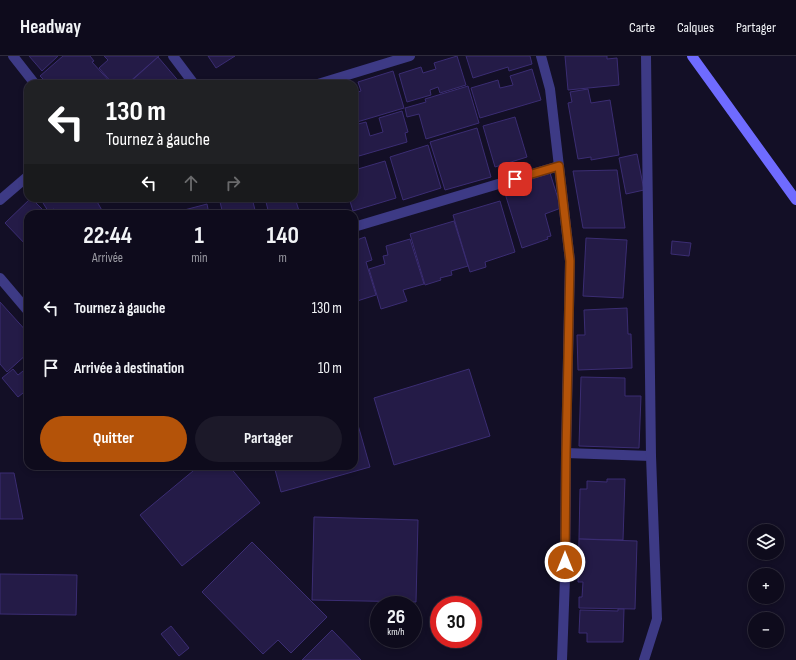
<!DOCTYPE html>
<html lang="fr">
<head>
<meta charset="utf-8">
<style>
	body { margin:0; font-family:"Sofia Sans Condensed",sans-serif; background:#1c1929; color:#f1f3f6; height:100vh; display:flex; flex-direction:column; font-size:15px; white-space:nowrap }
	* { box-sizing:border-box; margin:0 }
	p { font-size:13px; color:#9b9ba3 }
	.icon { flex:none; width:22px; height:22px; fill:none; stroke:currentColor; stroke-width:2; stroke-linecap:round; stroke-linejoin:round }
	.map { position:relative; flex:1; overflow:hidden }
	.sheet { position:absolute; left:24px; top:154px; width:334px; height:260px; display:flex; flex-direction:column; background:#0e0b1c; border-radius:12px; box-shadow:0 2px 6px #0003,0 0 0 1px #2e2b3b }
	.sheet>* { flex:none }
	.hud { position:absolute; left:24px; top:24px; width:334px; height:122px; border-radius:12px; box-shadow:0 2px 6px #0003,0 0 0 1px #2e2b3b; background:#202124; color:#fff; overflow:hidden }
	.controls { position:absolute; left:748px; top:468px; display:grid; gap:8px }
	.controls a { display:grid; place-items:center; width:36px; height:36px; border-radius:50%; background:#0e0b1c; box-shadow:0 2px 6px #0003,0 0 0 1px #2e2b3b; font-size:20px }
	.speed { position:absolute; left:370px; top:540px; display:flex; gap:8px; font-size:20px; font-weight:700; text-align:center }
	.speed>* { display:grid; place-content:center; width:52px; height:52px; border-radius:50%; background:#0e0b1c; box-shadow:0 2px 6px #0003,0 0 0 1px #2e2b3b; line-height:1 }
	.speed small { font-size:10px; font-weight:400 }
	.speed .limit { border:6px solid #d22; background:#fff; color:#111 }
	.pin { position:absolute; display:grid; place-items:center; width:34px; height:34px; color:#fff; margin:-17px; border-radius:8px; box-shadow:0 2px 6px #0006 }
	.me { position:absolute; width:44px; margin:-22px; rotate:0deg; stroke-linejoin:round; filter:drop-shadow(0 0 3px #0008) }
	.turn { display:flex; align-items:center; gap:14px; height:84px; padding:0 16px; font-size:18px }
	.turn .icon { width:52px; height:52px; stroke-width:2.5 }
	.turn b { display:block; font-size:28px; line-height:34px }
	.lanes { display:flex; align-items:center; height:38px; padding:0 16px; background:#0003; justify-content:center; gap:20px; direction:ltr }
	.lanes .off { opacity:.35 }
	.eta { display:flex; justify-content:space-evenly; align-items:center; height:68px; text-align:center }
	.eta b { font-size:24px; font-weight:700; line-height:28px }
	.action { display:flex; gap:8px; margin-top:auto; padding:8px 16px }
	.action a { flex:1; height:46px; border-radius:24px; background:#b45309; color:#fff; font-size:16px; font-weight:700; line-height:46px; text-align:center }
	.action a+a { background:#1c1929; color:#f1f3f6 }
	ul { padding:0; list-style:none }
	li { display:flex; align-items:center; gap:12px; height:60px; padding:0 16px }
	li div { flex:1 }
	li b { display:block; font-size:15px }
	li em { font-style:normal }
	header { display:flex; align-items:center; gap:24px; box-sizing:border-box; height:56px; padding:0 20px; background:#0e0b1c; border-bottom:1px solid #2e2b3b }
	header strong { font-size:19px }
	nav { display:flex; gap:22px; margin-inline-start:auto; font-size:14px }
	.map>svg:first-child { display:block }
	.building { fill:#241b47; stroke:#3b2d73 }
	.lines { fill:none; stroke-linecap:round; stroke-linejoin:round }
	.street { stroke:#3d3a85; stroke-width:10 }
	.secondary { stroke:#6f6bff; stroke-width:10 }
	.route-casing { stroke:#753606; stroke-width:10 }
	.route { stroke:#b45309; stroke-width:7 }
</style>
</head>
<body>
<header>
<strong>Headway</strong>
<nav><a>Carte</a><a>Calques</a><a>Partager</a></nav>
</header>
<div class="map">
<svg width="796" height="604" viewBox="0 0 796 604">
	<rect width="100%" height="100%" fill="#130f26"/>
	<g class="building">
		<polygon points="29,0 58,0 42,15"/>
		<polygon points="63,0 90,0 94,5 92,6 112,28 48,28 40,20"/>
		<polygon points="104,0 159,0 127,28 113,28 99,12 108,4"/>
		<polygon points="208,0 235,0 216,12"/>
		<polygon points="457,0 466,29 440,37 438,31 430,34 431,39 407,46 399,18 421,11 423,17 436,13 434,7"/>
		<polygon points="466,0 530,0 532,8 509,15 508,11 473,22"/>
		<polygon points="565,0 607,0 607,3 617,2 619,29 568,34"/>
		<polygon points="158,1 181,28 128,28"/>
		<polygon points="532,13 541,44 480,62 471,32 498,24 500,32 513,29 510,20"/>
		<polygon points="393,15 404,52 357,66 356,63 354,64 354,33 355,37 361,35 358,26"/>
		<polygon points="468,30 479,67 426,83 419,58 407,61 405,52 426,46 425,43"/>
		<polygon points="588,33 591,47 610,44 619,99 591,104 591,101 578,103 568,47 572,46 570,36"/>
		<polygon points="402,55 408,76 405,77 407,86 359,100 358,96 354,97 354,69 366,66 370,80 383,76 379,62"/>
		<polygon points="515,61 527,101 495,111 483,70"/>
		<polygon points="477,72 491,121 445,134 430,86"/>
		<polygon points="428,89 441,132 403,144 390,101"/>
		<polygon points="637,98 644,134 626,138 619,102"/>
		<polygon points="354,103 355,103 358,113 385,105 396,142 353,155 349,142 354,142"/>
		<polygon points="617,114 625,172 583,172 573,115"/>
		<polygon points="550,117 561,152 545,158 551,180 547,181 548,183 522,192 503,131"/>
		<polygon points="31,142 43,154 40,157 41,158 28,158 28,191 5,167"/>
		<polygon points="40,142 95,142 104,158 53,158 56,156 54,153 48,155"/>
		<polygon points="219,142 252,142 256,158 223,158"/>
		<polygon points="265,142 295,142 300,158 269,158"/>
		<polygon points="500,145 515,196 485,206 486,211 470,216 453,159"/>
		<polygon points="207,148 209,158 174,158 173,157"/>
		<polygon points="454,165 468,210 451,215 452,219 440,222 441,224 425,229 410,178"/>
		<polygon points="365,181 372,204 366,206 376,239 354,246 354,185"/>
		<polygon points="586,182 627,184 623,242 583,240"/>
		<polygon points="410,183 424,228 403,234 407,245 381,253 369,213 385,208 383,200 388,199 386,190"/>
		<polygon points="672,185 691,187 689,200 671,198"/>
		<polygon points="0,246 28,277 28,297 7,316 0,308"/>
		<polygon points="627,252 628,278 631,278 632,312 578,314 577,279 585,279 584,254"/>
		<polygon points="28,311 28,333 18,341 2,322 13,313 18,319"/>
		<polygon points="469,313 490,380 394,409 374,342"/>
		<polygon points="581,321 625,322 625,340 641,340 639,392 579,390"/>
		<polygon points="354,355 370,411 281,436 274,410 354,410"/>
		<polygon points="199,410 229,410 260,447 182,510 140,459"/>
		<polygon points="0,417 14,417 23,463 0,463"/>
		<polygon points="607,423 625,423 623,484 579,483 580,433 587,433 587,425 607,426"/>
		<polygon points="314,461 418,464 416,546 312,544"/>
		<polygon points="579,483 637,485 635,553 579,552 579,541 582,541 583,526 578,526"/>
		<polygon points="252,486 327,561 291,597 278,584 263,598 202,536"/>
		<polygon points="0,518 77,519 76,559 0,558"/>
		<polygon points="618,553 624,553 623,586 587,586 587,577 579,577 580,554 618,555"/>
		<polygon points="171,570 189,592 179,600 161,578"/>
		<polygon points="332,574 361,604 302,604"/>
	</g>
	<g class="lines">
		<g class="street">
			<polyline points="13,0 35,28"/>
			<polyline points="173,0 194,28"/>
			<polyline points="541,0 550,33 570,205 566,397 565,522 562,604"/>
			<polyline points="318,28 410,0"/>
			<polyline points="0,144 28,120"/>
			<polyline points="354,171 559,110"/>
			<polyline points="0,222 28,255"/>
			<polyline points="566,397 651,400"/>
			<polyline points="644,604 657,563 651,400 646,0"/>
		</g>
		<polyline class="secondary" points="692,0 796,144"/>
	</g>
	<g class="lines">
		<g class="route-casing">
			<polyline id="route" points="515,123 559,110 570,205 566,397 565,506"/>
		</g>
		<use href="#route" class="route"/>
	</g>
</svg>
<div class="controls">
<a><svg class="icon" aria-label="layers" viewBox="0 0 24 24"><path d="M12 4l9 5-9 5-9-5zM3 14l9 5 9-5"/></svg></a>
<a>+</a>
<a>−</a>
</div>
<div class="speed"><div>26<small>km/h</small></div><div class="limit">30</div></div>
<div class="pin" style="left:515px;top:123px;background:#d93025"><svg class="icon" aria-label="arrive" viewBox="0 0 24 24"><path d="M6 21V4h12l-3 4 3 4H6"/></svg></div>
<svg class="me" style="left:565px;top:506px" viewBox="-20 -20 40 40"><circle r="17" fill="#b45309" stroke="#fff" stroke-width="3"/><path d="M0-11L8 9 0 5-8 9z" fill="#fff"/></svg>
<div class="hud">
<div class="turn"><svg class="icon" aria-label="left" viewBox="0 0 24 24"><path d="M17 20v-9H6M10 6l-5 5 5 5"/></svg><div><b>130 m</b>Tournez à gauche</div></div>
<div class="lanes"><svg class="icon" aria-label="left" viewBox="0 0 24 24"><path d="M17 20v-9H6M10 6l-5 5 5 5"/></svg><svg class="icon off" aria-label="ahead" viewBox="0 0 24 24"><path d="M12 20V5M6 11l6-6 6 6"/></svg><svg class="icon off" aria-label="right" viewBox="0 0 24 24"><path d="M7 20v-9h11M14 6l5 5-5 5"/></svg></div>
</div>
<section class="sheet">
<div class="eta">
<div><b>22:44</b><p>Arrivée</p></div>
<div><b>1</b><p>min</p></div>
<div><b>140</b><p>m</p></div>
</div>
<ul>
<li><svg class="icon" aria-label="left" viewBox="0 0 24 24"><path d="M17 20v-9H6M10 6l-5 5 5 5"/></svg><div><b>Tournez à gauche</b></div><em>130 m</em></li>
<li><svg class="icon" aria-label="arrive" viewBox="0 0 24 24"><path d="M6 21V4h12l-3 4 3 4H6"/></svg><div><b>Arrivée à destination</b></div><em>10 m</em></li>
</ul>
<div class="action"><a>Quitter</a><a>Partager</a></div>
</section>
</div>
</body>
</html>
